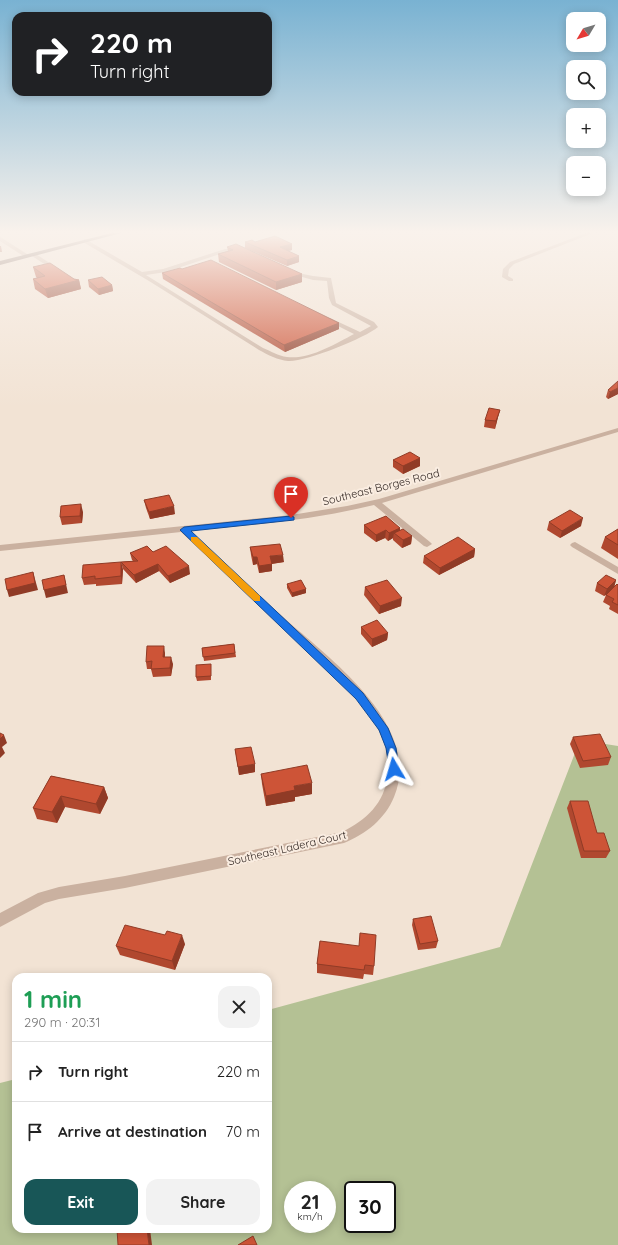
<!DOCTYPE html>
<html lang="en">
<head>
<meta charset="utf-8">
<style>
	body { margin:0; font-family:Quicksand,sans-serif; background:#f2f2f2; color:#222; height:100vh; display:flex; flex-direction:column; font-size:15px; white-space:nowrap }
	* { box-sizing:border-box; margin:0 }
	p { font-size:13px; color:#767676 }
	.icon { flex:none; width:22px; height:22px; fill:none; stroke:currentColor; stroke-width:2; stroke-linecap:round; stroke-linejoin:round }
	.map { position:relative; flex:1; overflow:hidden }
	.drawer { position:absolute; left:12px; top:973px; width:260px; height:260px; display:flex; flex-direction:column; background:#fff; border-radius:12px; box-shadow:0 2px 10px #0003 }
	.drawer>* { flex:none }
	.hud { position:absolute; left:12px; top:12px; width:260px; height:84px; border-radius:12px; box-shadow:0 2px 10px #0003; background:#202124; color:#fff; overflow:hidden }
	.needle { width:26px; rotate:232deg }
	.fabs { position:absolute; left:566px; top:12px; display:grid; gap:8px }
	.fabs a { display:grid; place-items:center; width:40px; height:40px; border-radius:8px; background:#fff; box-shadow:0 2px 10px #0003; font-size:20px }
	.speed { position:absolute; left:284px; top:1181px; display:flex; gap:8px; font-size:20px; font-weight:700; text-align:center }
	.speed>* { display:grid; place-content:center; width:52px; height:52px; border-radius:50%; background:#fff; box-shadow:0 2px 10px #0003; line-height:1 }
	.speed small { font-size:10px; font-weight:400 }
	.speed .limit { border:2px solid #111; border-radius:6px; background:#fff; color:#111 }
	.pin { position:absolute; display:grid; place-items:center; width:34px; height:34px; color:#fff; margin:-41px -17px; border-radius:50% 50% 50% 0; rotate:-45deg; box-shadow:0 0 4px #0007 }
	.pin .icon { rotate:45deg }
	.me { position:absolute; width:44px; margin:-22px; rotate:353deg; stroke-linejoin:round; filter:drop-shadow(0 0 3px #0008) }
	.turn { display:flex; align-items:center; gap:14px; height:84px; padding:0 12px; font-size:18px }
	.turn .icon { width:52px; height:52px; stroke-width:2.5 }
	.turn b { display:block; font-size:28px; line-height:34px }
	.round { display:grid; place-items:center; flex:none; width:42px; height:42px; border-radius:12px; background:#f2f2f2 }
	.overview { display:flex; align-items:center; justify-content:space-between; height:68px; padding:0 12px }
	h1 { font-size:24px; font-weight:700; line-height:30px; color:#1e9e55 }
	.button { display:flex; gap:8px; margin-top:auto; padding:8px 12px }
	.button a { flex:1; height:46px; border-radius:12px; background:#185657; color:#fff; font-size:16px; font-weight:700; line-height:46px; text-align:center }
	.button a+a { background:#f2f2f2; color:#222 }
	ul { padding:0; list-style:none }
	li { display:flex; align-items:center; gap:12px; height:60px; padding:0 12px; border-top:1px solid #e0e0e0 }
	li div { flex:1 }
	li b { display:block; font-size:15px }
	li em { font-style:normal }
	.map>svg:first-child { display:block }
	.green { fill:#b4c194; fill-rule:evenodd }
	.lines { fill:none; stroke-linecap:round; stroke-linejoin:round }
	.minor { fill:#cab1a0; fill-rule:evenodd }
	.major { fill:#775e54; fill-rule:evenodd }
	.wall { fill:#b0482f }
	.shaded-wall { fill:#903b26 }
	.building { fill:#cd5437; stroke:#903b26 }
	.route { fill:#1a73e8; stroke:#114b97 }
	.slow { fill:#f59e0b }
	.labels { text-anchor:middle; stroke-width:4; stroke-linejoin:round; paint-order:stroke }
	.street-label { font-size:11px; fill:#332824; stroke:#faede1 }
</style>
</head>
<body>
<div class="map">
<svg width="618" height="1245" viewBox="0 0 618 1245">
	<rect width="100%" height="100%" fill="#f2e3d4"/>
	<path class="green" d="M580 740 618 746V1245H0V1083L16 1079V1229H268V1010L500 947ZM293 1190H327V1224H293ZM353 1190H387V1224H353Z"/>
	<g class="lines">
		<g class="minor">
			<polygon points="586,233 593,233 514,264 509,269 508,276 513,279 513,281 509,281 502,277 503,269 510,262"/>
			<polygon points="0,237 2,238 30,256 25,257 0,241"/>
			<path d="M85 239 142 272 163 269 225 249 243 248V250L226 252 166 272 146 275 263 348C271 351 278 356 287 357 309 360 335 344 354 334L326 320V318H330L360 332 371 326 332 305 329 298 327 281 313 280 288 273V271L313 276 331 278 336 303 374 322 378 327C365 338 306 362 288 361 278 360 268 355 259 350L149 281 83 242 82 241Z"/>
			<polygon points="34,253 36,254 60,270 55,271 32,256 31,255"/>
			<path d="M618 428V432L382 503 430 542 432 544 427 547 424 546 374 505C313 520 252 525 190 531 221 559 251 588 282 616 327 657 424 725 394 797 385 819 366 834 344 843L125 888 59 899 45 903 0 927V913L38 893 59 887 125 876 342 832C366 820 385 803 387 776 387 767 388 757 386 749 374 702 310 654 276 622 244 592 213 562 181 532L0 551V545L291 515 347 506 379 499Z"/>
			<polygon points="575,542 618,567 618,574 572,547 570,545 572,543"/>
		</g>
		<polygon class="major" points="112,233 121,233 0,265 0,261"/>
	</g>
	<g class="wall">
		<polygon points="245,242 255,242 292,244 292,250 288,251 299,262 287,266 245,248"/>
		<polygon points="227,247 302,274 302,282 276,290 219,262 218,254 228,251"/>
		<polygon points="33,267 74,279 79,280 81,289 48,298 35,289 33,279 37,278 36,277"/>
		<polygon points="182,269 339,323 339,329 285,352 163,279 162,273"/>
		<polygon points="88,280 112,285 113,291 99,295 89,287"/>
		<polygon points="618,381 618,394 608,399 606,397 608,390"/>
		<polygon points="500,410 498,417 495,429 484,427 485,420"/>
		<polygon points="420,458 420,466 403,474 393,467 393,460"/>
		<polygon points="144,500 175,514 150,519 146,508"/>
		<polygon points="83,512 82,523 62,525 60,517"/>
		<polygon points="549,522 581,526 560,538 547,530"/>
		<polygon points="364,525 400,528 400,530 412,536 411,544 402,548 393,540 393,538 388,541 385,538 376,542 364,533"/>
		<polygon points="618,529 618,559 601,548 605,537"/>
		<polygon points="250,547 284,562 272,564 272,571 259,573 257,564 253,565 251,555"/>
		<polygon points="475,549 474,557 439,575 423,563 424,556"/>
		<polygon points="153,552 190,574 170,583 159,571 136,583 123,569 121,562 133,561 132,560 130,553"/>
		<polygon points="123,569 122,584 96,586 96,584 84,585 82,578"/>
		<polygon points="616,580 614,587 618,585 618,614 609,609 610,606 603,602 606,595 604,596 595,591 597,583"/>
		<polygon points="287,584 306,589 306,593 292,597 287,588"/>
		<polygon points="365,587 401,606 379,614 364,595"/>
		<polygon points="361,627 388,633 387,640 372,647 361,634"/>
		<polygon points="234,644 236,657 204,661 202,648"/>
		<polygon points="165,653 165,657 173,664 171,676 153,677 151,669 147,669 146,662"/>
		<polygon points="211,668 211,680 197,681 196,677"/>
		<polygon points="573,737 611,757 608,765 580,768 570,744"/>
		<polygon points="235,749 255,772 239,775"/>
		<polygon points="261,774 312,794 295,797 295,801 266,806 262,784"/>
		<polygon points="51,776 104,787 108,798 100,814 65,807 57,823 37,819 33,808"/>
		<polygon points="570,801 610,851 606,858 581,858 567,808"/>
		<polygon points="413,919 438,941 436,948 418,950 412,925"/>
		<polygon points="320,941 374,966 373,975 364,974 363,979 317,973 317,964"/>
		<polygon points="185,944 175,970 120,955 116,946"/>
	</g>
	<g class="shaded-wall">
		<polygon points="292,244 292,250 280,253 280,247"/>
		<polygon points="0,246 1,246 2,252 0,252"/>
		<polygon points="299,256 299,262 287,266 287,260"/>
		<polygon points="302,274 302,282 276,290 276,282"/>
		<polygon points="79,280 81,289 48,298 45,289"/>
		<polygon points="112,285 113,291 99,295 98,289"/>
		<polygon points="339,323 339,329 285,352 284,345"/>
		<polygon points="618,388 618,394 608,399 610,392"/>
		<polygon points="500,410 498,417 495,429 496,421"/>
		<polygon points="420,458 420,466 403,474 403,466"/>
		<polygon points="81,504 83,512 82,523 80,516"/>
		<polygon points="174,506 175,514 150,519 149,512"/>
		<polygon points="583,518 581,526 560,538 562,531"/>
		<polygon points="400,528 400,536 394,533 393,538 388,541 389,533"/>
		<polygon points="386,530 385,538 376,542 376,535"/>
		<polygon points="412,536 411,544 402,548 403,540"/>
		<polygon points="475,549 474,557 439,575 440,568"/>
		<polygon points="283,555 284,562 270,564 270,556"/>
		<polygon points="253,557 257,557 257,564 253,565"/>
		<polygon points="121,562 123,569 122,584 121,576"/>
		<polygon points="158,564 159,571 136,583 134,575"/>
		<polygon points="272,564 272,571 259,573 259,566"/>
		<polygon points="189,566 190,574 170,583 168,576"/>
		<polygon points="33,572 38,590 9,597 7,590"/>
		<polygon points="64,575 68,593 46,598 44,590"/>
		<polygon points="616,580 614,588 604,596 607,589"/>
		<polygon points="306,589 306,593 292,597 292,593"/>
		<polygon points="402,598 401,606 379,614 380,606"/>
		<polygon points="388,633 387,640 372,647 372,639"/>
		<polygon points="164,646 165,653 164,665 163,657"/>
		<polygon points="171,657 173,664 171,676 170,668"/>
		<polygon points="4,735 7,743 2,747 5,753 0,758 0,739"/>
		<polygon points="255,764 255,772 239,775 238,767"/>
		<polygon points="312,783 312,794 295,797 295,801 266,806 266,796 294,786"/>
		<polygon points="104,787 108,798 100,814 96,804"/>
		<polygon points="61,796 65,807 57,823 52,812"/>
		<polygon points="182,935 185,944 175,970 172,961"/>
		<polygon points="147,1229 150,1229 152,1245 149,1245"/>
	</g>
	<g class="building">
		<polygon points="275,236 292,244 280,247 299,256 287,260 245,242 252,240 255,242"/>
		<polygon points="236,244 302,274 276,282 218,254 233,250 227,247"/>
		<polygon points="211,260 339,323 284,345 162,273 180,268 182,269"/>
		<polygon points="50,263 74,279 79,280 45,289 33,279 45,276 33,267"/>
		<polygon points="102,277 112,285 98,289 88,280"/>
		<polygon points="618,381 618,388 610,392 608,390"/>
		<polygon points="489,408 500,410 496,421 485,420"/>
		<polygon points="410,452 420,458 403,466 393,460"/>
		<polygon points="169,495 174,506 149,512 144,500"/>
		<polygon points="81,504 80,516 60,517 61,506"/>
		<polygon points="570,510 583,518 562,531 549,522"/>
		<polygon points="386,516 400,528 389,533 386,530 376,535 364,525"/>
		<polygon points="403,529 412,536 403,540 394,533"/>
		<polygon points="618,529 618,545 605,537"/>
		<polygon points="458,537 475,549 440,568 424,556"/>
		<polygon points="280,544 283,555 270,556 272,564 259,566 257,557 253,557 250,547"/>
		<polygon points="147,546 153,552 166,546 189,566 168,576 158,564 134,575 121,562 138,561 130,553"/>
		<polygon points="121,562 121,576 95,579 95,576 82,578 83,565"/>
		<polygon points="33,572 35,583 7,590 5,579"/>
		<polygon points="64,575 66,585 44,590 42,580"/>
		<polygon points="606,575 616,580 607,589 597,583"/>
		<polygon points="301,580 306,589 292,593 287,584"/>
		<polygon points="387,580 402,598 380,606 365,587"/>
		<polygon points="617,584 618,585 618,605 612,602 614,599 606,595"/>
		<polygon points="377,620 388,633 372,639 361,627"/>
		<polygon points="234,644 235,653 203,657 202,648"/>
		<polygon points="147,646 164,646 163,657 171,657 170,668 151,669 152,661 146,662"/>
		<polygon points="211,664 211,676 196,677 196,665"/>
		<polygon points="0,733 4,735 0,739"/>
		<polygon points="600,734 611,757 583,761 573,737"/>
		<polygon points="251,747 255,764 238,767 235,749"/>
		<polygon points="307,765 312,783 294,786 295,790 266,796 261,774"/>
		<polygon points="51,776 104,787 96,804 61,796 52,812 33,808"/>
		<polygon points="570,801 588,801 597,833 604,833 610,851 584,851"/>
		<polygon points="431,916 438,941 420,944 413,919"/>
		<polygon points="125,925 165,935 167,931 182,935 172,961 116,946"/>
		<polygon points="360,933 376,935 374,966 365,965 364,970 317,964 320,941 359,946"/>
		<polygon points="117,1229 147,1229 149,1245 118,1245"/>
		<polygon points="253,1236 257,1245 238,1245"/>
	</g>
	<linearGradient id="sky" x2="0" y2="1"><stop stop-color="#79b2d2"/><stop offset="0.57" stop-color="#f9f2ec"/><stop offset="1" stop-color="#f9f2ec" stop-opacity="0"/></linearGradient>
	<rect width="618" height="407" fill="url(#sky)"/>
	<polygon class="route" points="291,516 294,517 294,520 191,531 363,693 388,728 396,748 399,769 398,773 390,773 386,748 379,730 356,699 180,530 184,527"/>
	<polygon class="slow" points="191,537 197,537 260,596 260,601 254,601 191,541"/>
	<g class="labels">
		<g class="street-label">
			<text transform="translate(381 487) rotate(-14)" y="4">Southeast Borges Road</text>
			<text transform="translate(287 848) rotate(-13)" y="4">Southeast Ladera Court</text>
		</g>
	</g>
</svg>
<div class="fabs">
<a><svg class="needle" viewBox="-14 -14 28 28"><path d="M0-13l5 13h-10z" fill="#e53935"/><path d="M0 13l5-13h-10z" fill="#767676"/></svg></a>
<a><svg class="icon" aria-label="search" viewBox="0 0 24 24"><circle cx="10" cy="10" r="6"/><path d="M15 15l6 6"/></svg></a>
<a>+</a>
<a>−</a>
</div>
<div class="speed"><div>21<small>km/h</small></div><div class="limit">30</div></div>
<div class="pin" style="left:291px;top:518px;background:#d93025"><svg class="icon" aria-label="arrive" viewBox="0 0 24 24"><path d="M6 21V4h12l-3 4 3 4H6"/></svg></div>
<svg class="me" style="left:394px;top:769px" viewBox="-20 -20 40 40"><path d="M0-17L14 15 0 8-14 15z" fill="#1a73e8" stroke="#fff" stroke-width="4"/></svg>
<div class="hud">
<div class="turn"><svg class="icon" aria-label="right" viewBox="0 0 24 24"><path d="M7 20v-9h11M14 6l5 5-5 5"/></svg><div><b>220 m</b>Turn right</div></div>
</div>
<section class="drawer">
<div class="overview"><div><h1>1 min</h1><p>290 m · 20:31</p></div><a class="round"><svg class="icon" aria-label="close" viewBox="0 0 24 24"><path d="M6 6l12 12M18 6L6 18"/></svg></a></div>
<ul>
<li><svg class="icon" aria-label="right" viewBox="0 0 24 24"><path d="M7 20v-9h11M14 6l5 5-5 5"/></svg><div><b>Turn right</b></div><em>220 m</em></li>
<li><svg class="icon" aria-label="arrive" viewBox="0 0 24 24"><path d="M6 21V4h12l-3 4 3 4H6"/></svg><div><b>Arrive at destination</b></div><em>70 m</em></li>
</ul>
<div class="button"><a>Exit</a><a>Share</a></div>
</section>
</div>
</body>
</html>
